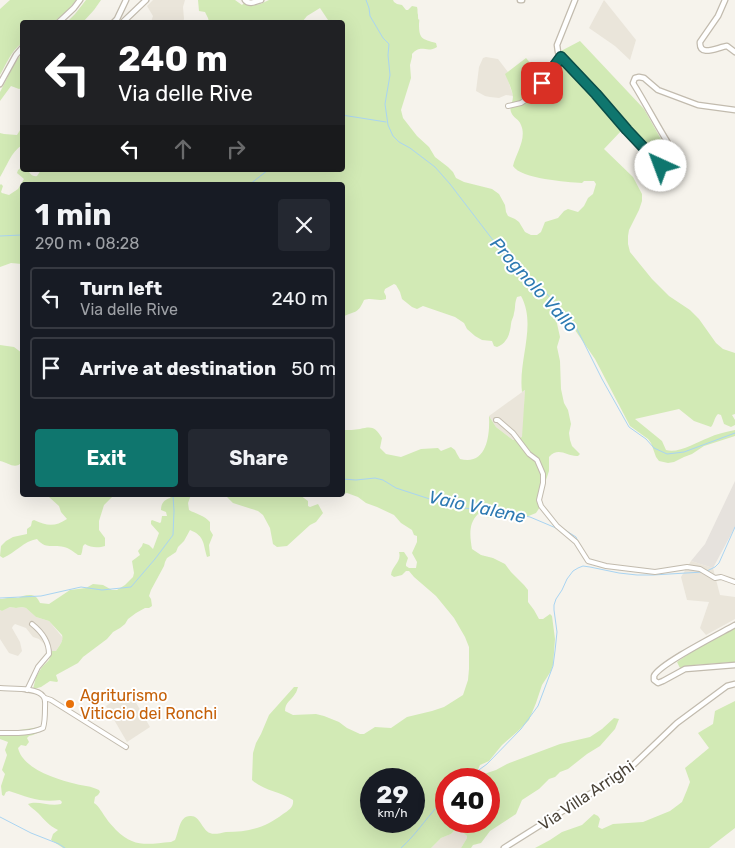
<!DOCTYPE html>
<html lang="en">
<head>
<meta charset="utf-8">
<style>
	body { margin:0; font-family:Rubik,sans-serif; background:#242831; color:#f1f3f6; height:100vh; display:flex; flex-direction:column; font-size:19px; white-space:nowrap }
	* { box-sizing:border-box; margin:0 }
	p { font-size:16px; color:#9ea1a6 }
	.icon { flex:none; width:28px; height:28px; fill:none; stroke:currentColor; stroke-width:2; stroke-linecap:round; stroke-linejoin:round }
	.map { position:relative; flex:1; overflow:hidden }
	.drawer { position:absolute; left:20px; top:182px; width:325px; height:315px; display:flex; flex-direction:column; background:#171b24; border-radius:5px; box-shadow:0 5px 20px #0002 }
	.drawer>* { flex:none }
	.hud { position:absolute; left:20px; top:20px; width:325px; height:152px; border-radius:5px; box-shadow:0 5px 20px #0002; background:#202124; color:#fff; overflow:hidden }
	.speed { position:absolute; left:360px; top:768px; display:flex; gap:10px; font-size:25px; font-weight:700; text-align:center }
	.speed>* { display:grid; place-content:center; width:65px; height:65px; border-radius:50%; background:#171b24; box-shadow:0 5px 20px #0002; line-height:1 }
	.speed small { font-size:12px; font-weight:400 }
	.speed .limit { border:8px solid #d22; background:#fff; color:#111 }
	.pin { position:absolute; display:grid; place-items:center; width:42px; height:42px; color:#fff; margin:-21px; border-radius:10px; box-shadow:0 2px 8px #0006 }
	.me { position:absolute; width:55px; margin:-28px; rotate:317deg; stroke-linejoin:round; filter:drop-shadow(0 0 4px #0008) }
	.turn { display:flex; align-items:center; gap:18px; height:105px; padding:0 15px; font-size:22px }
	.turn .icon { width:65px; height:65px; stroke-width:2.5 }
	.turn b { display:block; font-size:35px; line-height:42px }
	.lanes { display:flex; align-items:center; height:48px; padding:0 15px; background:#0003; justify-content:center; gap:25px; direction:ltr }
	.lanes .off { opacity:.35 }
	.round { display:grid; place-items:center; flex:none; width:52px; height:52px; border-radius:5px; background:#242831 }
	.overview { display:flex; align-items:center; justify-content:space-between; height:85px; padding:0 15px }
	h1 { font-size:30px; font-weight:700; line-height:38px }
	.action { display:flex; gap:10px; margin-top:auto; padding:10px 15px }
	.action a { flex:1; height:58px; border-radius:5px; background:#0f766e; color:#fff; font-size:20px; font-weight:700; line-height:58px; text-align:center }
	.action a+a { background:#242831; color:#f1f3f6 }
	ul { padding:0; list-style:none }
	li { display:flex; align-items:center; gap:15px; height:62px; margin:0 10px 8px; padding:0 5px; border:2px solid #363941; border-radius:5px }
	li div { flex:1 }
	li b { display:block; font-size:19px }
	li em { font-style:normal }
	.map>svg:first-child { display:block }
	.residential { fill:#eae5da }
	.industrial { fill:#e6e2dd }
	.green { fill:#d2eab5; fill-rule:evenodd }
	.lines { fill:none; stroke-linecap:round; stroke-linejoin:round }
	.stream { stroke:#a9d4f2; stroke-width:1 }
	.minor-casing { stroke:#c2bbae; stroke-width:6 }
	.tertiary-casing { stroke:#c2bbae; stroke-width:7 }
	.minor { stroke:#fff; stroke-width:4 }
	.tertiary { stroke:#fff; stroke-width:4.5 }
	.route-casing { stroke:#0a4d48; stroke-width:12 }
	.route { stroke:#0f766e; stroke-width:9 }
	.food-dot { fill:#e8710a; stroke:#fff; stroke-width:2 }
	.labels { text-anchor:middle; stroke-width:4; stroke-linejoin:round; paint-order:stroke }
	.food-label { font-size:16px; fill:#c56008; stroke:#fff; text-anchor:start }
	.street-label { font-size:16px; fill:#4b4439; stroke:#fff }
	.water-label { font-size:18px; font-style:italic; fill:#2e7ab2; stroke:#fff }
</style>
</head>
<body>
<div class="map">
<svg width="735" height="848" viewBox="0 0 735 848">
	<rect width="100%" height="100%" fill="#f6f3ec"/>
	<g class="residential">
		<polygon points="153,0 185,0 183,7 184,19 183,22 151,22 153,16 147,6"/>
		<polygon points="604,0 636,40 630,60 615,46 589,28"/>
		<polygon points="486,57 498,59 508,72 506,74 513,96 506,95 499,98 490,97 485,96 476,91 479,67 483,58"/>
		<polygon points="525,390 523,437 513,440 496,427 489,416"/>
		<polygon points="691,561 713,568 720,595 735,597 735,619 706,635 700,628 709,602 687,600 681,577"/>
		<polygon points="10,607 16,608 22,607 26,608 36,617 49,621 63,638 61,643 56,651 52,651 39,639 33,637 26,628 15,624 13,626 12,628 20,642 22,651 18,656 9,653 0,639 0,610 2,611"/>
		<polygon points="124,694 135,701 150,727 127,742 106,706"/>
		<polygon points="459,826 461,826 461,831 467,836 467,838 461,848 431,848 441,838 451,834"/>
	</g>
	<polygon class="industrial" points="735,481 735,527 713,568 691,561 705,544"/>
	<g class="green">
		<path d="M10 0H76L69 9 54 22H22V43C11 51 7 63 0 75V9Z"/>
		<polygon points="86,0 101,0 94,10 83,22 67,22 75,14"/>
		<path d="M198 0H235L242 5 244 3C253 8 261 4 269 0H393L394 2 397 4 402 5 406 10H408L412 6 417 7C418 10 417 12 418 15 418 24 420 15 419 24 419 39 422 39 436 43L437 47C426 54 422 43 412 54V57L410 65 411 78 401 110 403 118 417 136 429 147 435 157 448 167 453 172 456 178 464 182 492 189 499 194 505 205 506 212 508 216 515 219 519 222 525 232 531 235H537L541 232 545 222 558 218 564 211 568 209 578 212 584 206 588 198 593 194 596 184 594 181H584L582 183C567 182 521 179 513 166 516 153 527 139 521 125 519 119 513 118 511 112 509 107 513 102 513 97 512 89 508 81 505 74L526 58 545 80 557 59 606 110 622 130 604 149 633 177 642 194V201L639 210 629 230 628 236V244L630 252 652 279 669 296 690 310 699 319 716 343 723 349 735 353V414L732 415 735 420V425L731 427 724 424 721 415 718 414C714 418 714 424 711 427L694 421 679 409 635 419 662 441 666 450C678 454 697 442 708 438 716 434 726 432 735 430V436L704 446 692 454 684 457 674 462 668 463 659 461 656 457 651 443 648 439 630 426 595 359 566 317 564 312 559 306H556L554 310 560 337 557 347 560 361 561 389 564 403 568 410 571 424 569 433 570 440 572 446 580 454 578 456C567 457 559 446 549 457V471L546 480 542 488 540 507 536 513 526 517 520 518 497 516 490 518 478 514C468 524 470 536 472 549L481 555 493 558 505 564 511 572 524 585 528 590V602L534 610 539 619H543L550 614 552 616 555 639 553 665 551 671 542 685 536 703 529 720 517 732 502 745 489 761 480 765 477 772 481 775 496 770 507 764 560 744 590 737 602 729 614 718 619 719 615 729 600 746 587 754 568 769 560 772 555 777 549 779 539 789 522 800 516 814 490 831 481 843 473 845 471 848H461L467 838V836L459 829 461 826H459L451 834 441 838 431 848H63L51 840 53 834 58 830C49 826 44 819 38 813 34 809 31 808 28 804 38 800 49 807 61 804L62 802 60 800C41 803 27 797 9 791L6 792 4 796 2 795 1 786 5 774 2 770 7 755 5 750 8 742 0 739V731H12L40 727 44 730 33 735 29 736 27 738 29 742 26 746 21 745 18 748C23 769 56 779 76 784 84 786 91 786 99 790L100 792 98 795 95 797 94 803C100 807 102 813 106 818 109 823 113 826 116 830 134 848 148 844 171 842L175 840C179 832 179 816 190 816 200 815 202 830 210 833 214 835 221 833 226 832 248 832 265 828 283 814 289 810 294 807 293 800 280 791 264 791 252 780L253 753 256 743 261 734 269 715 294 687H298C297 689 297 692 295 694 291 701 285 702 285 711L293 715 316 714 324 716 339 722 347 728 360 734H364L375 727 391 728 407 717 432 711 444 707 463 695 468 680 469 669V647L465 637 454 618 436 596 414 577 409 571H406L402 575 394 577 391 575C392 566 402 562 399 552H404L408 558 406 564V566L409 568H416L417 562 412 553 417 542V536L414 535 412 530 401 523 394 515 377 507 366 503 358 497 347 493 343 494V430C348 430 355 430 360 429 372 426 375 427 382 438L380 448 386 454 401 457 421 449 438 448 441 451 451 447 455 450 457 454 460 459C487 466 490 435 489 416L496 427 513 440 522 437 525 390 522 392C518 360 537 325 521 296L517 297C514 305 516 306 514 313 514 317 511 320 511 324 510 334 507 343 497 347L494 346 492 341 482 340 475 336 467 329 464 323 455 317 423 306 417 309 412 307 402 299 400 292 396 285 394 284 385 289 384 292 386 296V299C377 302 373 297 364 300 357 316 354 310 343 317L342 185H22V264L11 263 0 267V185L1 184 3 186 1 192 2 193 9 195 18 189 24 179 17 173 18 170 22 167V170H28C30 174 33 177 37 176L41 170H342V22H328V20L320 8 307 16 302 22H209L208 18 205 12 199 11ZM371 779H414V821H371ZM446 779H489V821H446Z"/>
		<path d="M580 41 644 109 675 164 676 167 674 169C658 168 622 117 609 103 594 86 576 70 561 52V51Z"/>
		<polygon points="22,53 22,88 19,89 11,86 0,101 0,92 15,63"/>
		<path d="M22 127V145C11 152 7 166 0 177V133L4 134 17 135Z"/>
		<path d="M0 345 14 347 22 353V462C15 470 9 463 0 461Z"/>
		<path d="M48 495H114L104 505 99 521V530L105 538V546C99 548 91 548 85 544L83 546 82 552 81 555H78C74 552 69 548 64 547 52 544 46 550 37 539 24 541 15 553 3 558L0 556 1 546 6 541 13 537 27 534V529L31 526 32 521 34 520C47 526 55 527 67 519L61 512 59 506 49 497Z"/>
		<path d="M172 495H191L188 503 189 510C196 514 204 515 210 522V530L213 535 209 545 210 556 207 557C203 544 205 536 190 530L184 541 178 547 176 552 167 558 165 562 164 566 151 590 149 596 151 599 152 606 149 608H145L136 613 128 619 125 624 120 628 113 632 107 639 83 657 78 663 56 675 58 681 57 682 50 681 41 687 34 689H33L36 677 42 667 49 660 52 651H56C59 646 64 641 62 635L49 621 36 617 26 608 22 607 16 608 10 607 2 611 0 610V599H2L12 597 18 598C22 596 31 593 36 597 38 599 39 601 40 603L49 604 70 590 86 588 93 584 103 585 112 590H117L125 585 133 577 134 573 132 561 140 555 138 551 142 546 143 543 149 545 153 549 159 533 151 524V521L152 520 160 523 161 522 162 516H167L166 512 161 510C161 503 164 500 170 498Z"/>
		<polygon points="219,495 300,495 308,501 308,506 310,507 318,504 323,513 316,522 310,525 287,546 277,547 273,544 270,528 263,515 258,511 233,503 227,497"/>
		<polygon points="735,627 735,662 694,665 680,668 677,662 699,647"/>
		<polygon points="735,701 735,828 709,848 535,848 550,840 562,832 582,825 594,814 598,816 600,819 598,827 602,829 613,824 643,822 670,811 682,802 687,790 690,782 685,768 709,748 698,733 713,724 715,711"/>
	</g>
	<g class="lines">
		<g class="stream">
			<polyline points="366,0 369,8 370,16 383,38 389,44 388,55 390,75 385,104 388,125 393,136 399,142 410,148 435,167 450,184 509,261 539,288 547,294 575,325 602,379 629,427 646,439 654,448 667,454 684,452 735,433"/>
			<polyline points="342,115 386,122"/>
			<polyline points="249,185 268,170"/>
			<polyline points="0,236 22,235"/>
			<polyline points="342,479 356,480 375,478 383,480 396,488 442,503 463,508 508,512 530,517 556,528"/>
			<polyline points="565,530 576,537 579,544"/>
			<polyline points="707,571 715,567 719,563 735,527"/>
			<polyline points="0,598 41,596 81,587 102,590 131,587 155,559 173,535 174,511 173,495"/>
			<polyline points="468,779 472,775 487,764 521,729 538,706 553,666 555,651 557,632 554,610 554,605 556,599 562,590 567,579 573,571 578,568 583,566 590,567 619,573 637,575 653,575 703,572"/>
			<polyline points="0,817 31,833 59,844 65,848"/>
			<path d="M401 848C418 833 429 813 446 798"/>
		</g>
		<g class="minor-casing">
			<g id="minor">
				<polyline points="508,106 521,103 530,97 561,57"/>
				<polyline points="496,420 498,420 513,433 529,454 537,460 543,474 543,483 539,500 541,506 557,526 576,542 588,561 606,566 655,572 687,567 700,569 715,578 721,577 735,582"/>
				<path d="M0 688C11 689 37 687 43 696 46 699 45 704 45 708 45 715 45 722 43 728 30 734 14 733 0 733"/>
				<path d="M27 690 38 667 49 654C49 641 42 632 32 624"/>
				<polyline points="45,698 51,700 126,747"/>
			</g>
		</g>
		<g class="tertiary-casing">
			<g id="tertiary">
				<path d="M245 0C249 5 255 2 261 0"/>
				<polyline points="520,0 522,0"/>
				<path d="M575 0 557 45 558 52 564 62 596 94 627 130 661 166 667 172 675 173 679 168 680 162C663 137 649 109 633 83L635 78 639 77 644 78 658 90 698 105 735 110"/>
				<path d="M725 0 718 16 700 42C699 58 718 47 727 46L735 52"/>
				<polyline points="59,22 74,8 80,0"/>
				<polyline points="114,22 117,19 126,0"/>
				<polyline points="123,22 146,0"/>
				<polyline points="0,84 16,55 22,48"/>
				<path d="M735 625C721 633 659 664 654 676 654 677 654 678 654 680L658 683 663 681 685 669 735 665"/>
				<polyline points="504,848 628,770 677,723 727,686 735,684"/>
			</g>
		</g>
		<use href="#minor" class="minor"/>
		<use href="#tertiary" class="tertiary"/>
	</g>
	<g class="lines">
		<g class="route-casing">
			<polyline id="route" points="542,83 561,57 596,94 627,130 661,166"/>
		</g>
		<use href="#route" class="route"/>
	</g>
	<circle class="food-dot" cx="70" cy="704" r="5"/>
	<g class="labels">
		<g class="food-label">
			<text x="80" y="701">Agriturismo<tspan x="80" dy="18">Viticcio dei Ronchi</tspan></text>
		</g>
		<g class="street-label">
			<text transform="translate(586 795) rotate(-34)" y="6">Via Villa Arrighi</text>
		</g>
		<g class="water-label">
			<text transform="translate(534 285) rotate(48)" y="6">Prognolo Vallo</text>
			<text transform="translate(477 507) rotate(12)" y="6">Vaio Valene</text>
		</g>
	</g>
</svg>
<div class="speed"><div>29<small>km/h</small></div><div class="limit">40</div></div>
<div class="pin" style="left:542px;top:83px;background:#d93025"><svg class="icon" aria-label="arrive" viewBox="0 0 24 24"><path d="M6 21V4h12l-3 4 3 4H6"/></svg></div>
<svg class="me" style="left:661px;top:166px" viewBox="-20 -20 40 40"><circle r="19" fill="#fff"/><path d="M0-13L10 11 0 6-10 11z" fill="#0f766e"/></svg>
<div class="hud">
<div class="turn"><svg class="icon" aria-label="left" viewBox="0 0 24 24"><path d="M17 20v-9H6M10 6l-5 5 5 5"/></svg><div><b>240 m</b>Via delle Rive</div></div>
<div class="lanes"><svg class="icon" aria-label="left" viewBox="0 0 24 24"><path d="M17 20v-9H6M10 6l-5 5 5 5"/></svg><svg class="icon off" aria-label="ahead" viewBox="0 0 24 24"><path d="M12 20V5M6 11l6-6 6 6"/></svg><svg class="icon off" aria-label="right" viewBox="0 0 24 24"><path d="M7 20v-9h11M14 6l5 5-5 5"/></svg></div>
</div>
<section class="drawer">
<div class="overview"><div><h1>1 min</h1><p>290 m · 08:28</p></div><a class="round"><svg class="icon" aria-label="close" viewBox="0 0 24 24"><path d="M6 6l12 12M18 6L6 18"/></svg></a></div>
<ul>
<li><svg class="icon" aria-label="left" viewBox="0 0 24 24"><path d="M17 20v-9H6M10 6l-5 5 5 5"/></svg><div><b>Turn left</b><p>Via delle Rive</p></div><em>240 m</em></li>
<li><svg class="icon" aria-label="arrive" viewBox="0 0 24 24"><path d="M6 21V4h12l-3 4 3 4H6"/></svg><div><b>Arrive at destination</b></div><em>50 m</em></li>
</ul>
<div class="action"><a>Exit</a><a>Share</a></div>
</section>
</div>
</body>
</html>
